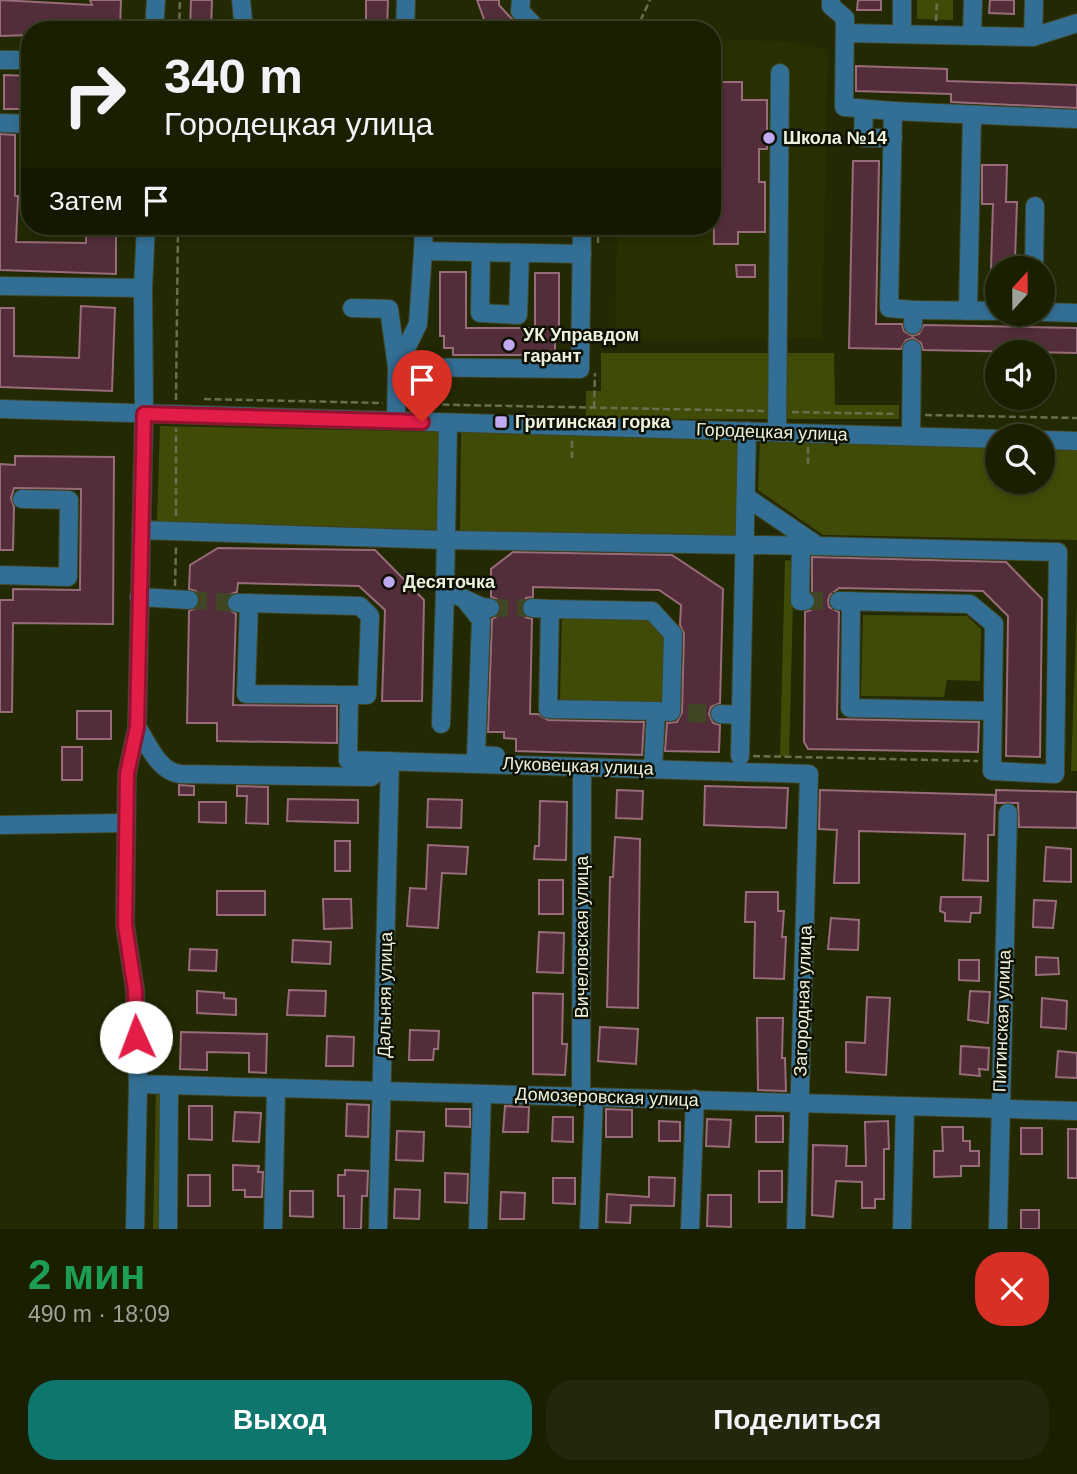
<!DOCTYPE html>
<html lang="ru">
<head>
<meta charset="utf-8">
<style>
	body { margin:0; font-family:Arial,sans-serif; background:#23270c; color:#f1f3f6; height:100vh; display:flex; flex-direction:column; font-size:26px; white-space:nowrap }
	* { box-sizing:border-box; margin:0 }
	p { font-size:23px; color:#9fa299 }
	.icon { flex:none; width:38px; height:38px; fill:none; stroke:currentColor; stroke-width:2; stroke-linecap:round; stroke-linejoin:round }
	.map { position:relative; height:1229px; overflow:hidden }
	.details { display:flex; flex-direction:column; background:#1a1f02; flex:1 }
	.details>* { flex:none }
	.guide { position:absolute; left:21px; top:21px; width:700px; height:214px; border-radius:28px; box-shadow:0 4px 10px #0003,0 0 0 2px #383d24; background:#1a1f02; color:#f1f3f6; overflow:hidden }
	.needle { width:46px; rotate:21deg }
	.tools { position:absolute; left:985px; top:256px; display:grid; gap:14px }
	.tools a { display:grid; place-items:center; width:70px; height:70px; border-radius:50%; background:#1a1f02; box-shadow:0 4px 10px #0003,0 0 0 2px #383d24; font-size:35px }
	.pin { position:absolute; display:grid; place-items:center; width:60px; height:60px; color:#fff; margin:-72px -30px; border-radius:50% 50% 50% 0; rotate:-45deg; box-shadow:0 0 7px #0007 }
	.pin .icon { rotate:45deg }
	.me { position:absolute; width:77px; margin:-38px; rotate:358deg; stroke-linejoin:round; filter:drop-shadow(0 0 5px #0008) }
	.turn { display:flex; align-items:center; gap:24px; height:147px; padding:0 28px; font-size:32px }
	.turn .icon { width:91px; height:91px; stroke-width:2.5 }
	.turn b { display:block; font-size:49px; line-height:60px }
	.then { display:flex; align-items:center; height:66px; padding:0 28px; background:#0003; gap:14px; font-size:26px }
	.round { display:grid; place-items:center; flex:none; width:74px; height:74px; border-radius:28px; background:#23270c }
	.summary { display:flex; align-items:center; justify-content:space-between; height:119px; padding:0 28px }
	h1 { font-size:42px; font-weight:700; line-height:52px; color:#1e9e55 }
	.button { display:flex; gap:14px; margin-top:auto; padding:14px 28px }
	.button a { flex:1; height:80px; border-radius:28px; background:#0f766e; color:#fff; font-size:28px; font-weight:700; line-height:80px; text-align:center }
	.button a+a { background:#23270c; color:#f1f3f6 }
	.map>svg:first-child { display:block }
	.built { fill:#282f00 }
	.green { fill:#414b08 }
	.building { fill:#532d3a; stroke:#986c7a; stroke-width:2 }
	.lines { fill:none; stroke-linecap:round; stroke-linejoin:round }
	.minor-tunnel { stroke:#414724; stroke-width:18; stroke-dasharray:18 9; stroke-linecap:butt }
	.minor-casing { stroke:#3f4522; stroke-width:20 }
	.path { stroke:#696f4e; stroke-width:2.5; stroke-dasharray:7 3.5; stroke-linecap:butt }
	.minor { stroke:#336f94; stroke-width:18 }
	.route-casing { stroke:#92132f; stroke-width:18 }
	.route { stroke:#e11d48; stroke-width:12 }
	.poi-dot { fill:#c0a8f3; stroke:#0e1103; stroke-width:2.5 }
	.labels { text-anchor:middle; stroke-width:5; stroke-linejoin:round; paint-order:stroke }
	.poi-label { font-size:18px; font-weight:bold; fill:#edf3dd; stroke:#0e1103; text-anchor:start }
	.street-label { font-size:18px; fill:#edf3dd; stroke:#0e1103 }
</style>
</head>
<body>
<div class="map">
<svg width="1077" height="1229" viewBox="0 0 1077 1229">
	<rect width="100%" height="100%" fill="#232903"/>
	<polygon class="built" points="712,40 785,41 828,50 822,339 615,340 617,229 667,230 667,226 712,226"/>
	<g class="green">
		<polygon points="917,0 953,0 953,20 917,19"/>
		<polygon points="601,353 834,353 835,405 899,405 899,419 586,419 586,391 601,391"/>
		<polygon points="160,426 440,432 438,530 157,521"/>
		<polygon points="461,432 738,440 736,536 460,532"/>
		<polygon points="760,440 997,448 998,481 1043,481 1043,450 1077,451 1077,540 823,535 758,490"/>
		<polygon points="785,560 794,561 789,757 780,756"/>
		<polygon points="1077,603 1077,771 1071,771"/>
		<polygon points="562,613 650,615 669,635 668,702 560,700"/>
		<polygon points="863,615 967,616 981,629 980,681 947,680 944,697 861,696"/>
		<polygon points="156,1089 166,1089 165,1229 153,1229"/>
	</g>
	<g class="building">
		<polygon points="0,0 92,5 90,0 121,0 120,30 30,30 30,35 0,36"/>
		<polygon points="191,0 212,0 211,30 190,30"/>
		<polygon points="366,0 388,0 387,30 366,30"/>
		<polygon points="477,0 499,0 499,5 522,30 492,30 485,22"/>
		<polygon points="858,0 881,0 881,10 857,10"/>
		<polygon points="990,0 1014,0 1014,14 989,13"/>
		<polygon points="856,66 947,69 947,81 1077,85 1077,108 951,102 951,94 856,91"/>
		<polygon points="4,75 30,76 30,109 4,109"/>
		<polygon points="712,82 742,82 742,100 767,100 767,149 759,149 759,182 765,182 765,232 738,232 738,244 714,244"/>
		<polygon points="0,134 15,135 15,196 18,196 16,242 86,243 86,226 116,226 116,274 0,270"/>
		<polygon points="853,161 879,161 876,324 902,324 904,331 912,336 919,334 924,325 1077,328 1077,353 923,350 921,343 913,338 906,340 901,349 849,348"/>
		<polygon points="982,165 1007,165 1006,202 1017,202 1015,260 1010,260 1010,268 991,268 993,204 982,204"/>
		<polygon points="736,265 755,265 755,277 737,277"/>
		<polygon points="440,272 466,272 466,328 535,328 535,273 559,273 559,339 555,339 555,355 453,355 453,348 444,348 444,336 440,336"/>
		<polygon points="81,306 115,308 112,391 0,387 0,308 14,308 14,356 79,358"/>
		<polygon points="15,456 114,457 113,624 13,623 12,712 0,712 0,600 13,600 13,589 80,590 81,489 14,488 11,498 14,507 13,550 0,550 0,464 15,465"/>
		<polygon points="218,548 375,550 424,600 422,701 382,701 385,610 359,586 238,583 237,592 231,594 226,602 228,609 236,614 233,705 337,706 337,743 217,741 217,723 187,723 189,611 198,607 200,600 196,591 189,589 190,565"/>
		<polygon points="513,552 672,555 723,589 720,703 711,707 709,714 713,723 720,725 719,752 665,751 667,723 677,722 682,712 684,634 680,625 681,605 659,590 533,587 533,597 526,598 521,607 525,617 532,619 530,714 538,714 548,720 644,722 642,755 516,751 516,739 504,738 504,732 488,732 492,619 499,615 501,609 497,599 491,597 491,569"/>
		<polygon points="812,557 1006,562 1042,599 1040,757 1006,756 1008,616 983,591 839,588 830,595 828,600 829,607 839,612 837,719 979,722 978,752 808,749 804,742 805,612 811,610 816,602 812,592"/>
		<rect x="77" y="711" width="34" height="28"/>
		<rect x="62" y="747" width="20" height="33"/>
		<polygon points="179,785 194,786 194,795 179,795"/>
		<polygon points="237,786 268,787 268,824 246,823 247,796 237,796"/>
		<polygon points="705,786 788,788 786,828 704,825"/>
		<polygon points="617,790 643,791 642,819 616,818"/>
		<polygon points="820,790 995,795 994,835 988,835 988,881 963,880 965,834 859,831 859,883 834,883 837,830 819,829"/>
		<polygon points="996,790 1077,792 1077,828 1019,827 1018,803 996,803"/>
		<polygon points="288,799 358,800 358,823 287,821"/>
		<polygon points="428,799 462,800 461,828 427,827"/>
		<polygon points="540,801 567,802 566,860 534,859 535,846 539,846"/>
		<polygon points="199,802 226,802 226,823 199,822"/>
		<polygon points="615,837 640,839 638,1008 607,1007 610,877 613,877"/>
		<rect x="335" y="841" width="15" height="30"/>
		<polygon points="428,845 468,847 466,874 442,873 438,928 407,926 410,888 426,889"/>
		<polygon points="1046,847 1071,849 1071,882 1044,881"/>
		<rect x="539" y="880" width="24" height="34"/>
		<rect x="217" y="891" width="48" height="24"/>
		<polygon points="746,892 778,892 778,911 784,911 782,937 786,937 784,979 754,978 755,922 745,922"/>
		<polygon points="941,897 981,897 980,913 971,913 970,922 945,921 945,913 940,911"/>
		<polygon points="323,899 351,899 352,928 324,929"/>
		<polygon points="1034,900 1056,901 1053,928 1033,927"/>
		<polygon points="831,918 859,920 858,950 828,949"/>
		<polygon points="539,932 564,933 563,973 537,972"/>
		<polygon points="293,940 331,942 330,964 292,962"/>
		<polygon points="190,949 217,950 216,971 189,970"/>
		<polygon points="1036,957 1058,958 1059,974 1036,975"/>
		<polygon points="959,960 979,960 979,981 959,980"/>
		<polygon points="289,990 326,991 325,1016 287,1015"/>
		<polygon points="197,991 224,993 224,998 236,999 236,1015 197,1013"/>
		<polygon points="970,991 990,992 988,1023 968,1020"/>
		<polygon points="533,993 563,994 562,1044 567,1044 565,1075 533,1074"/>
		<polygon points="867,997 890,998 886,1075 846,1072 846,1042 865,1043"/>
		<polygon points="1042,998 1067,1001 1066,1029 1041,1027"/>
		<polygon points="757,1018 783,1018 782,1058 785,1058 786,1091 758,1090"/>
		<polygon points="600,1027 638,1029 636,1064 598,1061"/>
		<polygon points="410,1030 439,1031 438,1049 434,1049 433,1060 409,1060"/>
		<polygon points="181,1032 267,1034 266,1073 249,1072 249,1053 207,1052 207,1070 180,1069"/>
		<polygon points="327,1036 354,1037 353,1066 326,1066"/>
		<polygon points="961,1046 989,1048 988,1070 979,1069 980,1076 960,1074"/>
		<polygon points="1058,1051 1077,1053 1077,1078 1056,1077"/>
		<polygon points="347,1104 369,1105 368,1137 346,1136"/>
		<polygon points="189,1106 212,1106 212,1140 189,1139"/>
		<polygon points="505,1106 529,1107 528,1132 503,1132"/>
		<polygon points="446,1109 470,1109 470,1127 446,1126"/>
		<polygon points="606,1109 632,1110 632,1137 606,1137"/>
		<polygon points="235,1112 261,1113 259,1142 233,1141"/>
		<rect x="756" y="1116" width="27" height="26"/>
		<polygon points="553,1117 573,1117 573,1142 552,1141"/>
		<polygon points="707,1119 731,1120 729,1147 706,1146"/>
		<polygon points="659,1121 680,1122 680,1141 659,1141"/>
		<polygon points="888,1121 889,1149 884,1149 884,1199 875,1199 875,1208 862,1208 862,1182 836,1181 833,1217 812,1215 813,1145 847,1146 846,1166 866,1166 865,1122"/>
		<polygon points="942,1127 963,1127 963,1141 970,1141 970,1151 979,1151 979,1166 961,1166 961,1176 934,1177 934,1151 943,1151"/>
		<rect x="1021" y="1128" width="21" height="26"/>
		<rect x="1068" y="1129" width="9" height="49"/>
		<polygon points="397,1131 424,1132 423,1161 396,1160"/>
		<polygon points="233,1165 259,1166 258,1172 263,1172 262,1197 245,1197 245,1190 233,1190"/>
		<polygon points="345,1170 368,1171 367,1196 362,1196 361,1229 344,1229 344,1196 338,1196 338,1175 345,1175"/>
		<rect x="759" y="1171" width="23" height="31"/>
		<polygon points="445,1173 468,1174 467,1203 445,1202"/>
		<rect x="188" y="1175" width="22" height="31"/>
		<polygon points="649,1177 675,1178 674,1206 631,1205 630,1223 606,1222 607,1194 649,1197"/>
		<polygon points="553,1178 575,1178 575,1204 553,1203"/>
		<polygon points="395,1189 420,1190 419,1219 394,1218"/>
		<polygon points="290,1191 313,1191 313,1217 290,1216"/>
		<polygon points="501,1192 525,1193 524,1219 500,1219"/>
		<polygon points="708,1195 731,1195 731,1227 707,1226"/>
		<rect x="1021" y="1210" width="18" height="19"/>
	</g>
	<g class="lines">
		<g class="minor-tunnel">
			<polyline points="189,600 237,603"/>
			<polyline points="805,601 839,601"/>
			<polyline points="490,608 532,608"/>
			<polyline points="688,713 720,714"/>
		</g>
		<g class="minor-casing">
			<g id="minor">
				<polyline points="241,0 244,30"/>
				<polyline points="521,0 520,11 538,30"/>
				<polyline points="831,0 831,6 845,18 844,107 893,111"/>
				<polyline points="154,30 156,0"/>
				<polyline points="405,30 406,0"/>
				<polyline points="845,33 1033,37 1077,23"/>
				<polyline points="902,34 902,0"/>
				<polyline points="972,36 973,0"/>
				<polyline points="1033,37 1034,0"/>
				<polyline points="0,60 30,60"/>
				<polyline points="864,110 863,138 893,138"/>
				<polyline points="0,123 30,124"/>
				<polyline points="423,251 424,226"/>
				<polyline points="481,253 480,313 518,315 520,254"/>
				<polyline points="1034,268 1035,206"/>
				<polyline points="0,286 143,288"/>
				<polyline points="352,308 389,309 397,367 580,369 582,226"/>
				<polyline points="913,310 998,311"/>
				<polyline points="968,311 972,115"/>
				<polyline points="1043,312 1077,313"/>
				<polyline points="913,325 913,310 889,308 893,111 1077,119"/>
				<polyline points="0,409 998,439"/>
				<polyline points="396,421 397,367 418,324 423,251 582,254"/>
				<polyline points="448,423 445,590 482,607 490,608"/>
				<polyline points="777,432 780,73"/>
				<polyline points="911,436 912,349"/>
				<polyline points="1043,440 1077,441"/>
				<polyline points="746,497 818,546 1058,552 1055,774 992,771 994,624 970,604 839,601"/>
				<polyline points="141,530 446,540 818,546"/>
				<polyline points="801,546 800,601 805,601"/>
				<polyline points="0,575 68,577 69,500 22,499"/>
				<polyline points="139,597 189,600"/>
				<polyline points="466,601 481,620 476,755 496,756"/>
				<polyline points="851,601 850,708 993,711"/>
				<polyline points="237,603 249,603 246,694 349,695 348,760 809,774 796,1229"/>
				<polyline points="249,603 360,606 370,616 367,695 349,695"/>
				<polyline points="532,608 550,609 548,709 656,711 653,768"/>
				<polyline points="550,609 652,611 673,634 671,712 656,711"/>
				<polyline points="720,714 741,715"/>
				<polyline points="441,724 445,590"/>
				<path d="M137 727C148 744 158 771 180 774L371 777 390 761"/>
				<polyline points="740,756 747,431"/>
				<polyline points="0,825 126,823"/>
				<polyline points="138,1084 1077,1111"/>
				<polyline points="581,1097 582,778"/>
				<polyline points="135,1229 138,1084 135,990 125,925 127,774 137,727 144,414 143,288 146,226"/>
				<polyline points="168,1229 169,1086"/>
				<polyline points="273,1229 276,1089"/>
				<polyline points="378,1229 390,761"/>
				<polyline points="478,1229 482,1094"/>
				<polyline points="589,1229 594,1097"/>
				<polyline points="690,1229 695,1099"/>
				<polyline points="902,1229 905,1107"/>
				<polyline points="998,1229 1008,813"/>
			</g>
		</g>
		<g class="path">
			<polyline points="936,21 937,0"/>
			<polyline points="179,30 180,0"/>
			<polyline points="636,30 650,0"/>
			<polyline points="598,243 598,226"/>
			<polyline points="204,399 383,403"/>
			<polyline points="176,400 178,226"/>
			<polyline points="411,404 764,411"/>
			<polyline points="594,408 595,373"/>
			<polyline points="792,412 897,414"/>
			<polyline points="925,415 1077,418"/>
			<polyline points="572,441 572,458"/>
			<polyline points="808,447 808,464"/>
			<polyline points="176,516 176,428"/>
			<polyline points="175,586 176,547"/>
			<polyline points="753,756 978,761"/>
		</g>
		<use href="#minor" class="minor"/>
	</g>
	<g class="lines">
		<g class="route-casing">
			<polyline id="route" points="136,1037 135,990 125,925 127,774 137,727 144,414 422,422"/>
		</g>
		<use href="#route" class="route"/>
	</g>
	<g class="poi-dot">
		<circle cx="769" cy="138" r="7"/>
		<circle cx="509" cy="345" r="7"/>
		<rect x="494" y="415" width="14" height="14" rx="3.5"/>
		<circle cx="389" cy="582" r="7"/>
	</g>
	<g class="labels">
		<g class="poi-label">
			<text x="783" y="144">Школа №14</text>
			<text x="523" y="341">УК Управдом<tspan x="523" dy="21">гарант</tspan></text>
			<text x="515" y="428">Гритинская горка</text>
			<text x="403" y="588">Десяточка</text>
		</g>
		<g class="street-label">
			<text transform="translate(772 432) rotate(2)" y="6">Городецкая улица</text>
			<text transform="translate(578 766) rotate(2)" y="6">Луковецкая улица</text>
			<text transform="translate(582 937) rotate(-90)" y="6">Вичеловская улица</text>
			<text transform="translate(385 995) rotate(-89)" y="6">Дальняя улица</text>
			<text transform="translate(803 1001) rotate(-88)" y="6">Загородная улица</text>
			<text transform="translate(1002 1021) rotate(-88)" y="6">Питинская улица</text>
			<text transform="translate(607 1097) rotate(2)" y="6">Домозеровская улица</text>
		</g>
	</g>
</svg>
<div class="tools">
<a><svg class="needle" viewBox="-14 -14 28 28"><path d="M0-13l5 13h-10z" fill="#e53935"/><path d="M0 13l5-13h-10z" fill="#9fa299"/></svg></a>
<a><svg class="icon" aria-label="sound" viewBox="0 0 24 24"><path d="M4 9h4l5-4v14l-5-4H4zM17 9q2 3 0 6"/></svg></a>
<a><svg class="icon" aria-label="search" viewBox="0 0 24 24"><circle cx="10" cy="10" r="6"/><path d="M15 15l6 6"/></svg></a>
</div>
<div class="pin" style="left:422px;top:422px;background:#d93025"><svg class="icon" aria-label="arrive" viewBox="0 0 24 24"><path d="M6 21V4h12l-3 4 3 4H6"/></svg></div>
<svg class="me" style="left:136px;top:1037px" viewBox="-20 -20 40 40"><circle r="19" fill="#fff"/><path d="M0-13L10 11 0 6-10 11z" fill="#e11d48"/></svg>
<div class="guide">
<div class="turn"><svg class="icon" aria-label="right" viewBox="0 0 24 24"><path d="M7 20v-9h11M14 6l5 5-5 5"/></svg><div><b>340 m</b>Городецкая улица</div></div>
<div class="then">Затем<svg class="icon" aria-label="arrive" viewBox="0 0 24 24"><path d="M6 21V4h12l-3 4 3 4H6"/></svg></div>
</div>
</div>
<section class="details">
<div class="summary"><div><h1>2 мин</h1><p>490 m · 18:09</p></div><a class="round" style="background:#d93025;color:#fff"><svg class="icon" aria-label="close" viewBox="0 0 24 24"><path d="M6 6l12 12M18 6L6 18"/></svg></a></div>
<div class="button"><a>Выход</a><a>Поделиться</a></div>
</section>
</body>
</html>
